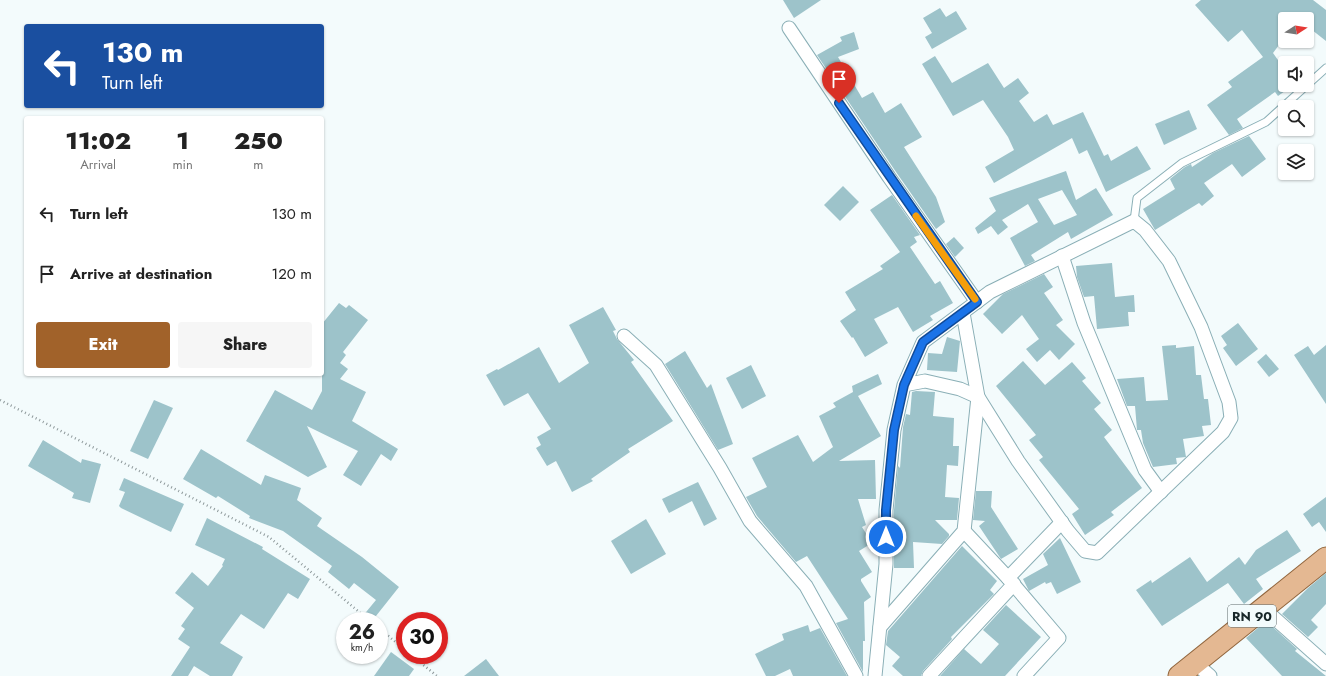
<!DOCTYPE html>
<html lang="en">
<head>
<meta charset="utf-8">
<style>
	body { margin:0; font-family:Jost,sans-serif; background:#f6f6f6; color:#222; height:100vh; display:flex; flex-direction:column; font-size:15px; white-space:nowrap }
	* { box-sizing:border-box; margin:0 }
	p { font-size:13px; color:#767676 }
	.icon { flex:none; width:22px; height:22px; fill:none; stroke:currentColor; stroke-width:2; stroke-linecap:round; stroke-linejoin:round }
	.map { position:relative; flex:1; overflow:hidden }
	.panel { position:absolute; left:24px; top:116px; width:300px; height:260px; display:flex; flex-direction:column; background:#fff; border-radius:4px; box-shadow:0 1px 3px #0004 }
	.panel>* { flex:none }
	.guide { position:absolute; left:24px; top:24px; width:300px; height:84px; border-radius:4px; box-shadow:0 1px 3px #0004; background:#1a4fa0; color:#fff; overflow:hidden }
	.needle { width:26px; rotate:78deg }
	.tools { position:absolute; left:1278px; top:12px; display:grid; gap:8px }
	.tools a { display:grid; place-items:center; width:36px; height:36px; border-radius:4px; background:#fff; box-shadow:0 1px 3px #0004; font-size:20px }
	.speed { position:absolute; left:336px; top:612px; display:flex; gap:8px; font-size:20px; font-weight:700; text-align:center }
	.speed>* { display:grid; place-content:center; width:52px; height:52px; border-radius:50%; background:#fff; box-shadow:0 1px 3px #0004; line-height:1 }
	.speed small { font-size:10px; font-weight:400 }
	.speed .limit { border:6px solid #d22; background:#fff; color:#111 }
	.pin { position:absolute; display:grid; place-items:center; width:34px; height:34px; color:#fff; margin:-41px -17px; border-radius:50% 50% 50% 0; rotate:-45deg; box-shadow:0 0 4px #0007 }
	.pin .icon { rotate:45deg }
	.me { position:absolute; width:44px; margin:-22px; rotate:0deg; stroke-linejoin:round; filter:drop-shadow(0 0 3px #0008) }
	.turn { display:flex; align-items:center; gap:14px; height:84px; padding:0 12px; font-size:18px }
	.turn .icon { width:52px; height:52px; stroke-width:2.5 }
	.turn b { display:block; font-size:28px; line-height:34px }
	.eta { display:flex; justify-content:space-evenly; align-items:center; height:68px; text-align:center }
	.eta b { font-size:24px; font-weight:800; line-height:28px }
	.cta { display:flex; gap:8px; margin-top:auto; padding:8px 12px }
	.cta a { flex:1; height:46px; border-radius:4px; background:#a1622a; color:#fff; font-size:16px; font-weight:800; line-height:46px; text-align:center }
	.cta a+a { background:#f6f6f6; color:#222 }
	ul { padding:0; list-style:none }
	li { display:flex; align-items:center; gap:12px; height:60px; padding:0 12px }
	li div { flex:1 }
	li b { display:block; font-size:15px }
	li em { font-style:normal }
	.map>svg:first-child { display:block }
	.building { fill:#9dc3ca; fill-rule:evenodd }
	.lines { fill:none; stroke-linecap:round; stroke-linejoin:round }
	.lane-casing { stroke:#8aafb6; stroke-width:9 }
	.street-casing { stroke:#8aafb6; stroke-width:15 }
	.primary-casing { stroke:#91663e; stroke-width:23 }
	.path { stroke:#8e999b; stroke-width:2.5; stroke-dasharray:1 3; stroke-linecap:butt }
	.lane { stroke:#fff; stroke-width:7 }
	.street { stroke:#fff; stroke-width:13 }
	.primary { stroke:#e4b892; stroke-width:21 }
	.route-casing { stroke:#114b97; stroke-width:10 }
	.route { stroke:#1a73e8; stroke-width:7 }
	.slow { stroke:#f59e0b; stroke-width:7 }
	.labels { text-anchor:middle; stroke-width:3.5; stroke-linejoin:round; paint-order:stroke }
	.shield { fill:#f3fbfc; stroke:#5a6768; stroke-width:1 }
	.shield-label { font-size:13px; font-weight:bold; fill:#182729 }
</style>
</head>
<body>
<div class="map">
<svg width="1326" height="676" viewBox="0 0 1326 676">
	<rect width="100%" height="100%" fill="#f3fbfc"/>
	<g class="building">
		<polygon points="783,0 821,0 794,18"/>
		<polygon points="1201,0 1313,0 1326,10 1326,41 1307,26 1307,19 1285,19 1285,37 1273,53 1285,70 1285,91 1278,96 1275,92 1237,119 1243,128 1229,135 1207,105 1232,87 1228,82 1263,57 1242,30 1228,42 1195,5"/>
		<polygon points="940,8 946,17 956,11 967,29 932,49 925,37 932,33 923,18"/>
		<polygon points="854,32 859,49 838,57 862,98 873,92 885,113 901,103 922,137 904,147 936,197 945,222 936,229 896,172 817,55 842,41 840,37"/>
		<polygon points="935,56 952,83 988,63 1004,88 1018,78 1029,93 1019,101 1034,122 1047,114 1053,125 1083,112 1104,156 1108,154 1111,161 1137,146 1151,169 1106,192 1087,150 1079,154 1072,138 994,183 985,167 1014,150 1008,137 983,100 953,116 922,64"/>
		<polygon points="1189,110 1197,129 1164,145 1155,124"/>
		<polygon points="1249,136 1266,159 1242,177 1232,164 1204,183 1214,196 1202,206 1199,203 1155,230 1143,209 1175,189 1170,179 1185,167 1191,164 1192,167 1213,153"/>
		<path d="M1066 171 1076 200 1096 188 1113 215 1071 239 1068 232 1031 255 1035 261 1025 266 1010 238 1038 222 1028 204 1002 220 1008 227 998 235 991 226 978 234 975 228 996 211 989 198ZM1062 190 1077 215 1054 225 1038 199Z"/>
		<polygon points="843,186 859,202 840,221 824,205"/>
		<polygon points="892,195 920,235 914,237 917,242 910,247 935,284 940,281 953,303 930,316 933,320 913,332 898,307 874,319 888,343 865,357 853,337 852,338 840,321 856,310 845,292 883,269 880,266 900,252 870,210"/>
		<polygon points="954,237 964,248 955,257 946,244"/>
		<polygon points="1112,263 1115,297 1134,295 1135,312 1128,312 1129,326 1097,329 1094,296 1084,297 1077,277 1076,266"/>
		<polygon points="1044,274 1053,287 1044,293 1063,320 1056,325 1075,344 1059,360 1050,350 1037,362 1026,349 1039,339 1022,315 1002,334 983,314 1003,294"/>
		<polygon points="339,303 346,308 349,305 368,320 343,352 346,355 340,363 348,369 340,379 366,392 352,421 398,449 391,461 381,454 361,486 343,475 358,451 307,426 327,467 308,477 246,441 275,390 312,410 322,391 322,324"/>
		<polygon points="603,307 616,330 613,331 617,339 634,360 631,362 673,421 628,449 630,452 591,479 593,481 572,492 556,461 547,466 536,448 541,445 537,437 551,429 528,393 504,406 486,375 497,369 498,370 539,347 559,383 589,363 569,325"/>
		<polygon points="1238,323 1258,349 1236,366 1223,348 1227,345 1221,336"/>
		<polygon points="947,337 960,341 957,372 927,370 928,353 942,354"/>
		<polygon points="1176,345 1176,348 1194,346 1196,375 1201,375 1204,399 1208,399 1211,425 1202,426 1204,436 1183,439 1186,457 1176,458 1177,464 1153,467 1143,443 1141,430 1137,430 1135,406 1127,406 1117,379 1144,377 1146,401 1168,400 1162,346"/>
		<polygon points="1326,345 1326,404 1294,355 1308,346 1314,355"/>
		<polygon points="685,351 707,388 711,384 733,444 718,450 665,364"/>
		<polygon points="1266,354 1279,369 1269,377 1257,362"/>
		<polygon points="1023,361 1045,385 1072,362 1086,378 1082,381 1101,403 1094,409 1112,430 1104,437 1142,488 1111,512 1114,515 1085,535 1072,514 1079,509 1039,460 1043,457 1029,440 1036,435 996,386"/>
		<polygon points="751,365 766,396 742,409 726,378"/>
		<polygon points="878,374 882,384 858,396 881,436 839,461 875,460 876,499 858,499 866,525 862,527 872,543 859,551 872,572 861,579 861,581 871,597 864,602 865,641 863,641 863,672 836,623 848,619 807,556 796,562 757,516 746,497 767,487 752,458 798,435 813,462 833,447 819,416 836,407 833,403 853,392 852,386"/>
		<polygon points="916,391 935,392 933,416 954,418 953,446 959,446 958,466 947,465 945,497 959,498 957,520 935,520 949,534 949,536 942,544 913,542 914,568 894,568 894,510 898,466 900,468 903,427 906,414 910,415 912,392"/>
		<polygon points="154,400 173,408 148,459 130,451"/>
		<polygon points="43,440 81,463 82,459 101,464 90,503 72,498 74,493 28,466"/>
		<polygon points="201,449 261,485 265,475 301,488 297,500 322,518 317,526 362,557 399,587 372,621 368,621 362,617 376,600 354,583 349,589 328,572 332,566 283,531 249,518 250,516 218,496 216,498 183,479"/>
		<polygon points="124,478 184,504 171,532 121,508 119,506 125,492 119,490"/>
		<polygon points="698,482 717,519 704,526 692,501 669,513 662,499"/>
		<polygon points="976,491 992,491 991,507 1018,549 1001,559 979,526 985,521 973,520"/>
		<polygon points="1326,497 1326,532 1319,522 1312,527 1303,514"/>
		<polygon points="207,518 263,547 262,549 310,579 298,599 288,593 264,629 241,614 220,643 243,657 232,676 210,676 194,666 188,676 171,676 190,647 178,639 185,629 181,626 194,608 175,593 192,572 208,586 223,566 222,565 225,559 195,545"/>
		<polygon points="646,519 666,554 631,574 611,541"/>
		<polygon points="1287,530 1301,551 1256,579 1263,589 1244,604 1228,583 1162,626 1136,590 1151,580 1152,583 1190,557 1207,582 1239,557 1245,565 1256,550"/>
		<polygon points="1060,538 1081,582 1057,594 1051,582 1046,584 1045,582 1029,591 1023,579 1048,565 1043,554"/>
		<polygon points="962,546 997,581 990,590 994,594 951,637 952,639 923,671 921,676 903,676 892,666 900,657 886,645 888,631"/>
		<polygon points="1326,573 1326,604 1311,620 1318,627 1308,637 1282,614 1308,588"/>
		<polygon points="1006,605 1041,637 1005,676 940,676 964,649 981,664 999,644 983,630"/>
		<polygon points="1266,621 1297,649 1295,651 1326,676 1282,676 1246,638"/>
		<polygon points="808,625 810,632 820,628 847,676 793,676 790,669 775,676 766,676 755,654 784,640 782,634"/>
		<polygon points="391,652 414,669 409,676 374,676"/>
		<polygon points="486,659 499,676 464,676"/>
	</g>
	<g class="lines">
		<g class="lane-casing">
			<polyline id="lane" points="1134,221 1137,198 1182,163 1266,122 1326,68"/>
		</g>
		<g class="street-casing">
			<g id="street">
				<polyline points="789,28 889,177 977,302"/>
				<polyline points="1062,256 1084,323 1145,470 1161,492"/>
				<polyline points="624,336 656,365 720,468 750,521 806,586 856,676"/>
				<polyline points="964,531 1008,578 1062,522"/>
				<polyline points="1008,578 1059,638 1024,676"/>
				<polyline points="1263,608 1326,664"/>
				<polyline points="880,627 964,531 978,397 963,313"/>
				<polyline points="1195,663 1210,676"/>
				<polyline points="875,676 886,564 886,510 894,430 904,385 923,342 990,292 1134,221 1145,230 1169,261 1201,327 1229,402 1231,418 1223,432 1097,553 1085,551 1068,531 1018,461 978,397 960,389 925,381 904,385"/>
				<polyline points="929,676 1014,584"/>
			</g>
		</g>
		<g class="primary-casing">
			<polyline id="primary" points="1179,676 1326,558"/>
		</g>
		<g class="path">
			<polyline points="0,400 269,537 370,621"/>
			<polyline points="379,628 405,650"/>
			<polyline points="411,655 437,676"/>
		</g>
		<use href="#lane" class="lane"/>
		<use href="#street" class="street"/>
		<use href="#primary" class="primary"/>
	</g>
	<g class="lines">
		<g class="route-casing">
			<polyline id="route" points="839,103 977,302 923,342 904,385 894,430 886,510 886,537"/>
		</g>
		<use href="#route" class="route"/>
		<polyline class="slow" points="916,216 975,299"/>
	</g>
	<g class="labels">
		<rect class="shield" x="1228" y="605" width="48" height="22" rx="3"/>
		<g class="shield-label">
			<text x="1252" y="621">RN 90</text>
		</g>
	</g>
</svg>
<div class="tools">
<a><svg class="needle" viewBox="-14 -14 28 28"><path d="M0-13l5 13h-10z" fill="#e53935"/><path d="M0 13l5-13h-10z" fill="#767676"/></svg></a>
<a><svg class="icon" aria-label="sound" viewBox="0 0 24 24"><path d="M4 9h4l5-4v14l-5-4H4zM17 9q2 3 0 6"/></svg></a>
<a><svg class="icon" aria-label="search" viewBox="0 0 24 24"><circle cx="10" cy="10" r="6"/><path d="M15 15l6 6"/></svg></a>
<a><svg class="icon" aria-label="layers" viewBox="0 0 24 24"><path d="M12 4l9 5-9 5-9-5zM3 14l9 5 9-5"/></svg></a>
</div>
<div class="speed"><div>26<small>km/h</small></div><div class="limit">30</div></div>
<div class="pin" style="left:839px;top:103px;background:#d93025"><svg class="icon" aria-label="arrive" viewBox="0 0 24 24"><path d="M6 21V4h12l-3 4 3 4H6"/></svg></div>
<svg class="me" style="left:886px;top:537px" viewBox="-20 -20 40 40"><circle r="17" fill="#1a73e8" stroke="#fff" stroke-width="3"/><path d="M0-11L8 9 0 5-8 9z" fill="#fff"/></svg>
<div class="guide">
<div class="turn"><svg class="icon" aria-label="left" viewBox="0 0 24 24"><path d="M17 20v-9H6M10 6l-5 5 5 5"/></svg><div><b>130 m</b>Turn left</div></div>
</div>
<section class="panel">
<div class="eta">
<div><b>11:02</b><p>Arrival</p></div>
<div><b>1</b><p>min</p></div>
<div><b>250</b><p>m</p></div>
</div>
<ul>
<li><svg class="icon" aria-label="left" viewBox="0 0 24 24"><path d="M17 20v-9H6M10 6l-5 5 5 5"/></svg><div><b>Turn left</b></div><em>130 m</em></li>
<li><svg class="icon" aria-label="arrive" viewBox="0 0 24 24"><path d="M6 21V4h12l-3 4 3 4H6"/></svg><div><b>Arrive at destination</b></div><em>120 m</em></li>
</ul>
<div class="cta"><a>Exit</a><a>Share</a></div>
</section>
</div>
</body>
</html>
